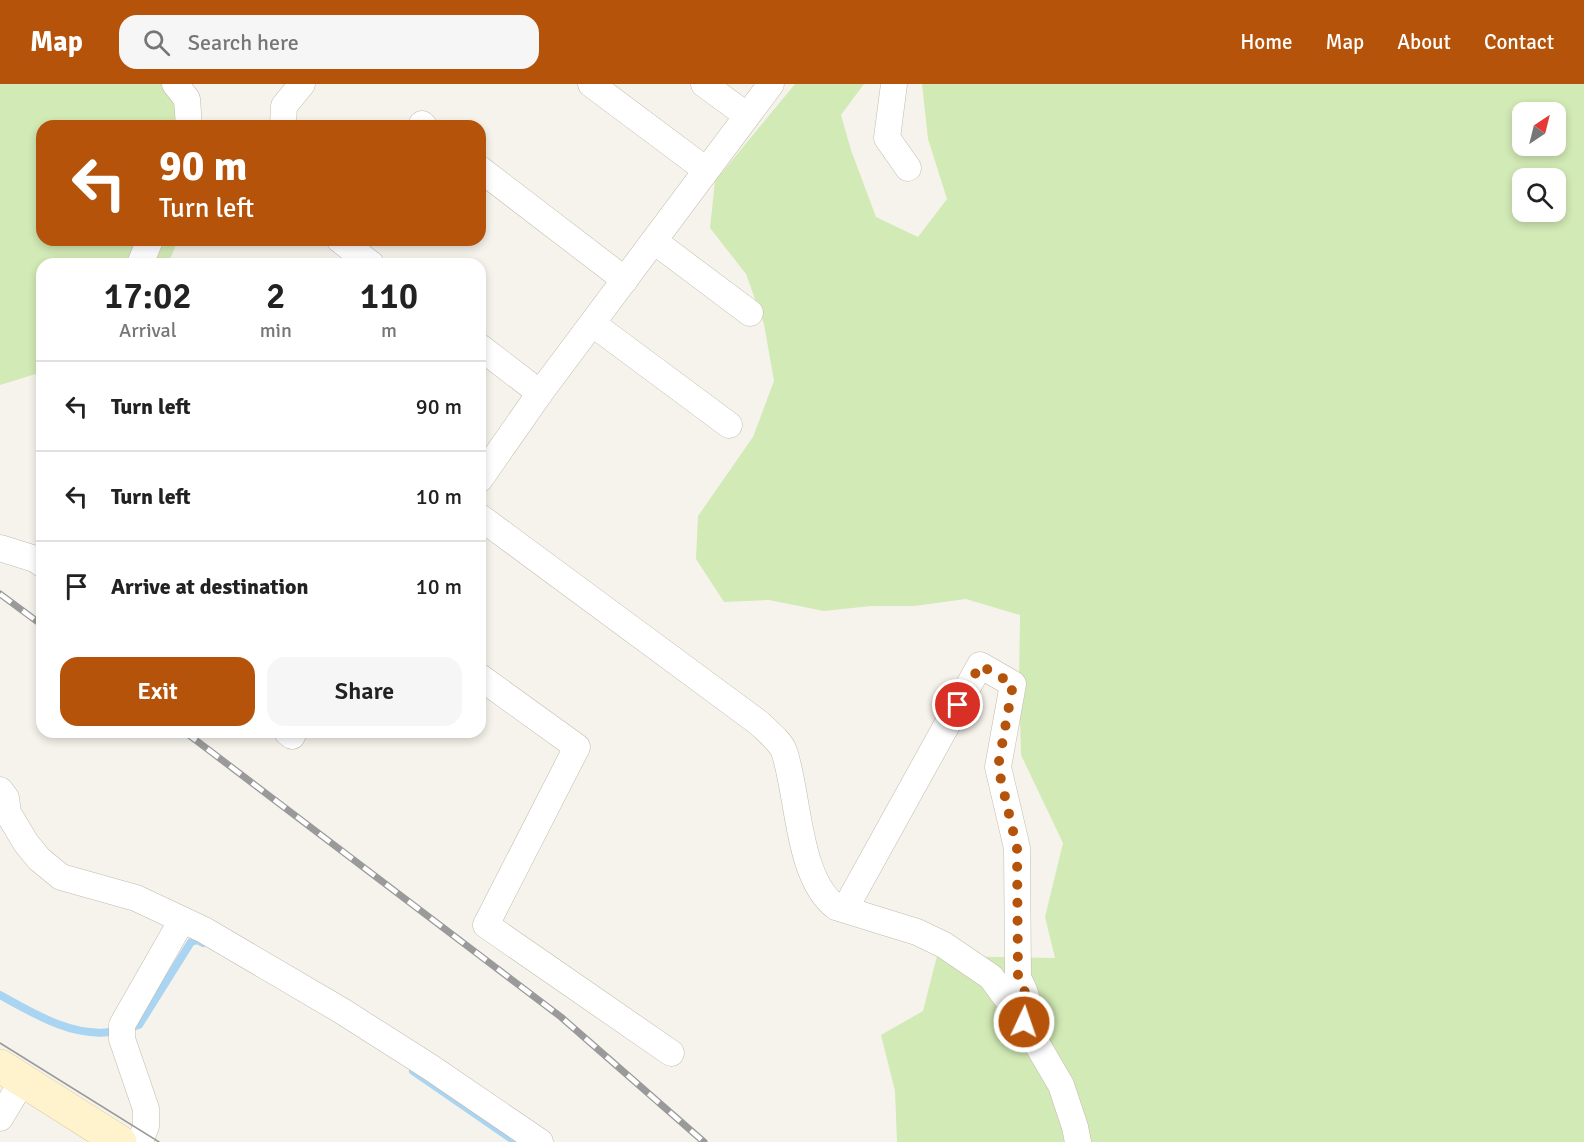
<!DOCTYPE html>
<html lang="en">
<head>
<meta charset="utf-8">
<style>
	body { margin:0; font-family:Signika,sans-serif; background:#f6f6f6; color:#222; height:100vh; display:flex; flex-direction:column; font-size:22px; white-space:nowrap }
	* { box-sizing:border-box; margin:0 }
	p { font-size:20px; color:#767676 }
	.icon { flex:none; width:33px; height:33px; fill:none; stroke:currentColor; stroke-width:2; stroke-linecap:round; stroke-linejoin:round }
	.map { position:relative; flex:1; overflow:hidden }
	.panel { position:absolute; left:36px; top:174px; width:450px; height:480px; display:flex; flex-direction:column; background:#fff; border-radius:18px; box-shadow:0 3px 9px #0003 }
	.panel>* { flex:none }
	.top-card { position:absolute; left:36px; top:36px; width:450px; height:126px; border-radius:18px; box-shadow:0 3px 9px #0003; background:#b45309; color:#fff; overflow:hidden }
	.needle { width:39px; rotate:35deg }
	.buttons { position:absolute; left:1512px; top:18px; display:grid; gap:12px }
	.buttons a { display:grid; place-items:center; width:54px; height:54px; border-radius:12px; background:#fff; box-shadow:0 3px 9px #0003; font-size:30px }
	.pin { position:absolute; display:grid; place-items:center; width:51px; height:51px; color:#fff; margin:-26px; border:3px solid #fff; border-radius:50%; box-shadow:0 2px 6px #0007 }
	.me { position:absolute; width:66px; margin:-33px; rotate:3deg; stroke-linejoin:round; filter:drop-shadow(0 0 4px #0008) }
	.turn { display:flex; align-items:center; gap:21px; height:126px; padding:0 24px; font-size:27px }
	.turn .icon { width:78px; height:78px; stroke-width:2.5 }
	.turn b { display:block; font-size:42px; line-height:51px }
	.eta { display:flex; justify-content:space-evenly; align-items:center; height:102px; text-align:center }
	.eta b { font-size:36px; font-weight:600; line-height:42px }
	.button { display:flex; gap:12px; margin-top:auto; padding:12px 24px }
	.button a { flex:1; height:69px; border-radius:18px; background:#b45309; color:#fff; font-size:24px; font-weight:600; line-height:69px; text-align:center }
	.button a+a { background:#f6f6f6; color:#222 }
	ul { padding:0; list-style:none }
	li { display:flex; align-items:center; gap:18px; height:90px; padding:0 24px; border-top:2px solid #e0e0e0 }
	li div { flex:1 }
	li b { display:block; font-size:22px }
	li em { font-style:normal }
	header { display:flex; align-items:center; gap:36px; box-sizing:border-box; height:84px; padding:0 30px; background:#b45309; color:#fff }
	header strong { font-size:28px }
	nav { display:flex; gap:33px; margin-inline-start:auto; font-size:21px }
	.search { width:420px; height:54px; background:#f6f6f6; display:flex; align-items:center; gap:15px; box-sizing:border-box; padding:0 21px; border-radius:18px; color:#767676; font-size:22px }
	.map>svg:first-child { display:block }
	.green { fill:#d2eab5; fill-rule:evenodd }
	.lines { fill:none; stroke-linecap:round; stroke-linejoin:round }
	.stream { stroke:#a9d4f2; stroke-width:8 }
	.street-casing { stroke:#c2bbae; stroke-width:27 }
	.secondary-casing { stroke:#d6c79b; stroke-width:34 }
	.street { stroke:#fff; stroke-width:26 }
	.secondary { stroke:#fff3cd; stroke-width:33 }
	.tram { stroke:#9a9a9a; stroke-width:1.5 }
	.rail-casing { stroke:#9a9a9a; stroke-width:7 }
	.rail { stroke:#fff; stroke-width:4.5; stroke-dasharray:14; stroke-linecap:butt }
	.route { stroke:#b45309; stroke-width:10; stroke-dasharray:0 18 }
</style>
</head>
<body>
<header>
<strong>Map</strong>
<div class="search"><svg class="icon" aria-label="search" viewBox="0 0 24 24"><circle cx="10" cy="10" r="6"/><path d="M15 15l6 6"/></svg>Search here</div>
<nav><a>Home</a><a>Map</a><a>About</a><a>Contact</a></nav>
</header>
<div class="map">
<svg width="1584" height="1058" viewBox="0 0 1584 1058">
	<rect width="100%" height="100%" fill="#f6f3ec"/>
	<g class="green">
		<polygon points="0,0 192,0 191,42 42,42 42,156 178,156 168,180 42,180 42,288 0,301"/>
		<path d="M795 0H864L841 31 851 66 876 133 918 153 947 115 928 55 922 0H1584V1058H897L895 1007 881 951 923 927 937 872 1055 874 1045 833 1063 759 1021 671 1019 599 1020 531 966 515 914 522H871L824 527 769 516 724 518 696 475 698 432 753 353 774 297 764 240 746 190 710 144 715 97ZM1522 28H1556V62H1522ZM1522 94H1556V128H1522Z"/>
	</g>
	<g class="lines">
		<g class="stream">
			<path d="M0 911C33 929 71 953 110 948"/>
			<polyline points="132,943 139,941 191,858 197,856 203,859"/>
			<polyline points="413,987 516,1058"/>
		</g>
		<g class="street-casing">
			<g id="street">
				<polyline points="175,0 187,15 189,42"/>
				<polyline points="591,0 706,86"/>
				<polyline points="704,0 746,31"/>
				<polyline points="894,0 887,54 908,84"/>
				<polyline points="422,40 424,42"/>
				<polyline points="283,42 284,22 302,0"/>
				<polyline points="480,85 625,196"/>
				<polyline points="340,156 371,180"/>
				<polyline points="654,157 750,229"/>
				<polyline points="140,180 150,156"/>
				<polyline points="593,240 729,341"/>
				<polyline points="480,263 540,309"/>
				<polyline points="480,395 540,309 771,0"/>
				<path d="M480 433 759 639C767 647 780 657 784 667 799 711 797 794 836 823L917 848 944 861 991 893 1024 938 1061 1001 1075 1043 1078 1058"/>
				<polyline points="0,464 35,475 42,480"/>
				<polyline points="480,593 577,663 486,841 671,969"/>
				<polyline points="287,648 292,652 294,648"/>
				<polyline points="0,706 6,714 8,729 26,759 39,775 61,793 136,814 204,846 342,927 430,983 540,1058"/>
				<path d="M845 825 980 581 1013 600 998 683 1017 764 1018 894C1028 912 1029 918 1024 938"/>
				<polyline points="0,1034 23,996"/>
				<polyline points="140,1058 146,1042 146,1025 122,955 122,941 182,836"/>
			</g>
		</g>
		<g class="secondary-casing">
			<polyline id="secondary" points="0,982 120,1058"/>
		</g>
		<use href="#street" class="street"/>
		<use href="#secondary" class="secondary"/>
		<polyline class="tram" points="0,959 159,1058"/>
		<g class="rail-casing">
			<g id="rail">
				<polyline points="0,510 42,541"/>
				<polyline points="185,648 561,933 704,1058"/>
			</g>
		</g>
		<use href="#rail" class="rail"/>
	</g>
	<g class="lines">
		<path class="route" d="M958 621 980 581 1013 600 998 683 1017 764 1018 894C1028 912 1029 918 1024 938"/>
	</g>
</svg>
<div class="buttons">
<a><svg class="needle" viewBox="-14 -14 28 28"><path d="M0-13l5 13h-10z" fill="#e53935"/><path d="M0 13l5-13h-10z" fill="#767676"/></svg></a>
<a><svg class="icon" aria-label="search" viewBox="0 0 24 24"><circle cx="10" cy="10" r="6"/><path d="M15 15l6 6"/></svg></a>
</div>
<div class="pin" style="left:958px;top:621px;background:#d93025"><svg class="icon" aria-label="arrive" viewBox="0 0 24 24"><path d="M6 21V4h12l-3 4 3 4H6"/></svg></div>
<svg class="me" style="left:1024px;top:938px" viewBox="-20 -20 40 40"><circle r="17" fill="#b45309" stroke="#fff" stroke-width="3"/><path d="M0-11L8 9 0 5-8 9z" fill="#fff"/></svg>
<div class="top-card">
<div class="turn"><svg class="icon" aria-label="left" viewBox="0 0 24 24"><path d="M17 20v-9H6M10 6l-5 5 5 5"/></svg><div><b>90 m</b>Turn left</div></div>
</div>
<section class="panel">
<div class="eta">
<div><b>17:02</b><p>Arrival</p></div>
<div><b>2</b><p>min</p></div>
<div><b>110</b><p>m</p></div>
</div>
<ul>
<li><svg class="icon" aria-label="left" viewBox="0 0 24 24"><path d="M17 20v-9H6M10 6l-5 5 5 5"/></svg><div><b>Turn left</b></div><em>90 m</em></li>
<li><svg class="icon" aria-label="left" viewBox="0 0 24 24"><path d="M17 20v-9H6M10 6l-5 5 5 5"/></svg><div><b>Turn left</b></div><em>10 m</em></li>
<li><svg class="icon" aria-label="arrive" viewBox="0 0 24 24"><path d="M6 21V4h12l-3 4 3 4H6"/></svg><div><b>Arrive at destination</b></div><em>10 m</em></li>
</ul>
<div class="button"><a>Exit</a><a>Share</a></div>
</section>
</div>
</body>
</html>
